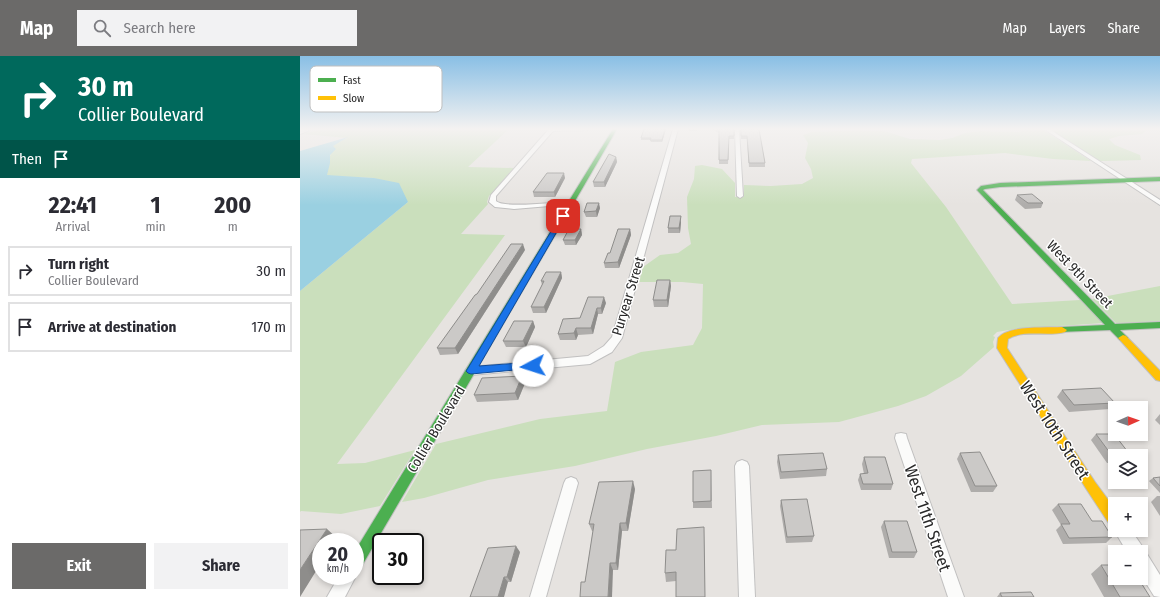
<!DOCTYPE html>
<html lang="en">
<head>
<meta charset="utf-8">
<style>
	body { margin:0; font-family:"Fira Sans Condensed",sans-serif; background:#f2f2f3; color:#2b2b33; height:100vh; display:flex; flex-direction:column; font-size:15px; white-space:nowrap }
	* { box-sizing:border-box; margin:0 }
	p { font-size:13px; color:#7c7c81 }
	.icon { flex:none; width:22px; height:22px; fill:none; stroke:currentColor; stroke-width:2; stroke-linecap:round; stroke-linejoin:round }
	.map { position:relative; flex:1; overflow:hidden }
	.drawer { display:flex; flex-direction:column; background:#fff; width:300px }
	.drawer>* { flex:none }
	.hud { background:#00695c; color:#fff; overflow:hidden }
	.needle { width:26px; rotate:88deg }
	.fabs { position:absolute; left:808px; top:345px; display:grid; gap:8px }
	.fabs a { display:grid; place-items:center; width:40px; height:40px; border-radius:0px; background:#fff; box-shadow:0 2px 6px #0003; font-size:20px }
	.speed { position:absolute; left:12px; top:477px; display:flex; gap:8px; font-size:20px; font-weight:700; text-align:center }
	.speed>* { display:grid; place-content:center; width:52px; height:52px; border-radius:50%; background:#fff; box-shadow:0 2px 6px #0003; line-height:1 }
	.speed small { font-size:10px; font-weight:400 }
	.speed .limit { border:2px solid #111; border-radius:6px; background:#fff; color:#111 }
	.pin { position:absolute; display:grid; place-items:center; width:34px; height:34px; color:#fff; margin:-17px; border-radius:8px; box-shadow:0 2px 6px #0006 }
	.me { position:absolute; width:44px; margin:-22px; rotate:265deg; stroke-linejoin:round; filter:drop-shadow(0 0 3px #0008) }
	.turn { display:flex; align-items:center; gap:14px; height:84px; padding:0 12px; font-size:18px }
	.turn .icon { width:52px; height:52px; stroke-width:2.5 }
	.turn b { display:block; font-size:28px; line-height:34px }
	.then { display:flex; align-items:center; height:38px; padding:0 12px; background:#0003; gap:8px; font-size:15px }
	.eta { display:flex; justify-content:space-evenly; align-items:center; height:68px; text-align:center }
	.eta b { font-size:24px; font-weight:700; line-height:28px }
	.cta { display:flex; gap:8px; margin-top:auto; padding:8px 12px }
	.cta a { flex:1; height:46px; border-radius:0px; background:#6b6a69; color:#fff; font-size:16px; font-weight:700; line-height:46px; text-align:center }
	.cta a+a { background:#f2f2f3; color:#2b2b33 }
	ul { padding:0; list-style:none }
	li { display:flex; align-items:center; gap:12px; height:50px; margin:0 8px 6px; padding:0 4px; border:2px solid #e1e1e2; border-radius:0px }
	li div { flex:1 }
	li b { display:block; font-size:15px }
	li em { font-style:normal }
	header { display:flex; align-items:center; gap:24px; box-sizing:border-box; height:56px; padding:0 20px; background:#6b6a69; color:#fff }
	header strong { font-size:19px }
	nav { display:flex; gap:22px; margin-inline-start:auto; font-size:14px }
	.search { width:280px; height:36px; background:#f2f2f3; display:flex; align-items:center; gap:10px; box-sizing:border-box; padding:0 14px; border-radius:0px; color:#7c7c81; font-size:15px }
	main { display:flex; flex:1; min-height:0 }
	.map>svg:first-child { display:block }
	.green { fill:#cadfbc }
	.water { fill:#9ad0e1 }
	.lines { fill:none; stroke-linecap:round; stroke-linejoin:round }
	.street-casing { stroke:#c1c0c0; stroke-width:2 }
	.fast-casing { stroke:#c1c0c0; stroke-width:2 }
	.slow-casing { stroke:#c1c0c0; stroke-width:2 }
	.street { fill:#fbfbfa; fill-rule:evenodd }
	.fast { fill:#4caf50; fill-rule:evenodd }
	.slow { fill:#ffc107; fill-rule:evenodd }
	.wall { fill:#afadab }
	.shaded-wall { fill:#8e8d8b }
	.building { fill:#cbc9c7; stroke:#8e8d8b }
	.route { fill:#1a73e8; stroke:#114b97 }
	.labels { text-anchor:middle; stroke-width:3; stroke-linejoin:round; paint-order:stroke }
	.street-label { font-size:14px; fill:#292929; stroke:#fff }
	.near-street-label { font-size:17px; fill:#292929; stroke:#fff }
	.key { fill:#fff; stroke:#bfbfbf; stroke-width:1 }
	.key-label { font-size:11px; fill:#292929 }
</style>
</head>
<body>
<header>
<strong>Map</strong>
<div class="search"><svg class="icon" aria-label="search" viewBox="0 0 24 24"><circle cx="10" cy="10" r="6"/><path d="M15 15l6 6"/></svg>Search here</div>
<nav><a>Map</a><a>Layers</a><a>Share</a></nav>
</header>
<main>
<section class="drawer">
<div class="hud">
<div class="turn"><svg class="icon" aria-label="right" viewBox="0 0 24 24"><path d="M7 20v-9h11M14 6l5 5-5 5"/></svg><div><b>30 m</b>Collier Boulevard</div></div>
<div class="then">Then<svg class="icon" aria-label="arrive" viewBox="0 0 24 24"><path d="M6 21V4h12l-3 4 3 4H6"/></svg></div>
</div>
<div class="eta">
<div><b>22:41</b><p>Arrival</p></div>
<div><b>1</b><p>min</p></div>
<div><b>200</b><p>m</p></div>
</div>
<ul>
<li><svg class="icon" aria-label="right" viewBox="0 0 24 24"><path d="M7 20v-9h11M14 6l5 5-5 5"/></svg><div><b>Turn right</b><p>Collier Boulevard</p></div><em>30 m</em></li>
<li><svg class="icon" aria-label="arrive" viewBox="0 0 24 24"><path d="M6 21V4h12l-3 4 3 4H6"/></svg><div><b>Arrive at destination</b></div><em>170 m</em></li>
</ul>
<div class="cta"><a>Exit</a><a>Share</a></div>
</section>
<div class="map">
<svg width="860" height="541" viewBox="0 0 860 541">
	<rect width="100%" height="100%" fill="#e6e3e0"/>
	<g class="green">
		<path d="M21 73H209L168 111 214 112 189 140 187 146 188 148 161 178 205 179 37 408 65 407 115 394 80 450 41 458 1 455 0 456V235L108 146 74 122 27 120C27 115 31 93 33 90 36 87 43 84 47 82L4 78Z"/>
		<polygon points="721,73 742,73 791,105 753,103 705,97 612,103 611,107 646,151 712,248 780,244 803,267 715,273 697,276 693,280 695,281 693,286 694,291 661,320 626,340 598,350 539,366 462,369 416,380 347,393 275,410 188,424 124,442 102,446 136,388 240,363 307,355 315,306 341,296 393,289 402,272 403,228 382,226 339,226 343,211 360,199 378,197 391,188 388,172 387,141 394,123 395,110 402,109 422,113 435,127 435,141 444,141 444,129 471,130 502,128 513,122 511,113 505,102 508,87 503,79 512,76 558,74 584,75 610,83 640,84 652,82 665,77 681,75 720,76"/>
		<polygon points="749,73 845,73 847,74 842,78 819,80 809,83 815,89 840,99 841,104 805,105 799,105"/>
		<polygon points="860,230 860,265 816,267 792,243"/>
	</g>
	<polygon class="water" points="48,81 33,90 36,93 30,99 30,107 27,119 74,122 99,127 108,146 0,235 0,95"/>
	<g class="lines">
		<g class="street-casing">
			<g id="street">
				<polygon points="5,73 13,73 0,78 0,74"/>
				<path d="M249 73H290L288 74 253 75 196 140V145C205 153 257 146 271 145L274 147 273 148 214 153 195 151 189 146 191 139Z"/>
				<polygon points="373,73 378,73 322,282 312,296 290,308 171,319 167,318 165,315 167,312 171,311 288,300 304,290 312,281"/>
				<polygon points="435,73 439,73 443,140 440,142 437,140"/>
				<polygon points="744,73 749,73 860,144 860,149"/>
				<polygon points="601,377 606,378 607,382 664,541 648,541 595,382 596,378"/>
				<polygon points="442,404 447,406 449,410 455,541 439,541 435,410 437,406"/>
				<polygon points="271,421 276,423 278,427 246,541 230,541 264,427 266,423"/>
				<polygon points="815,473 815,474 831,474 842,490 843,497 847,498 860,519 860,541 854,540 841,519 841,496 827,496 814,474"/>
				<polygon points="55,517 56,520 45,541 27,541 39,520 55,520"/>
			</g>
		</g>
		<g class="fast-casing">
			<g id="fast">
				<polygon points="313,73 317,73 60,513 55,515 55,495"/>
				<polygon points="860,121 860,125 700,131 685,133 683,134 815,268 860,266 860,272 820,274 828,282 823,285 820,284 810,274 759,276 757,274 762,271 805,269 677,134 681,130 700,127"/>
			</g>
		</g>
		<g class="slow-casing">
			<g id="slow">
				<path d="M762 271 767 274 765 276C747 281 724 273 708 283L707 292 795 426 815 453V470L810 469 787 434 697 292 698 282C708 269 747 272 762 271Z"/>
				<polygon points="823,279 826,280 860,315 860,325 856,324 820,284 818,282"/>
			</g>
		</g>
		<use href="#street" class="street"/>
		<use href="#fast" class="fast"/>
		<use href="#slow" class="slow"/>
	</g>
	<g class="wall">
		<polygon points="344,73 366,73 362,86 351,86 350,84 341,84 341,82"/>
		<polygon points="388,73 397,73 397,75 389,75"/>
		<polygon points="411,73 434,73 434,83 429,83 428,108 419,108 419,77"/>
		<polygon points="441,73 459,73 465,107 465,111 449,111 447,83 441,83"/>
		<polygon points="316,101 317,106 305,131 294,131 293,126"/>
		<polygon points="265,122 255,141 234,141 233,136"/>
		<polygon points="717,139 743,147 741,152 725,153 715,144"/>
		<polygon points="300,152 297,161 286,161 284,156"/>
		<polygon points="381,166 380,177 368,177 368,172"/>
		<polygon points="281,173 282,179 276,189 265,189 263,184"/>
		<polygon points="330,173 331,179 319,212 305,212 304,207"/>
		<polygon points="225,194 158,298 140,299 137,292 177,238"/>
		<polygon points="261,216 262,222 246,257 233,257 231,251 242,229 241,225"/>
		<polygon points="370,224 371,230 368,251 354,251 353,244"/>
		<polygon points="306,247 302,258 298,258 293,278 278,279 276,284 260,284 258,278 280,262"/>
		<polygon points="233,265 235,271 226,291 206,291 203,285"/>
		<polygon points="222,320 225,327 218,344 177,346 174,339"/>
		<polygon points="762,334 815,347 810,353 769,356 757,341"/>
		<polygon points="860,358 860,369 855,364"/>
		<polygon points="796,378 815,400 815,407 807,407 791,384"/>
		<polygon points="660,397 697,430 693,436 671,436 657,403"/>
		<polygon points="478,399 527,413 526,420 480,423 477,406"/>
		<polygon points="564,401 593,428 591,434 561,434 558,424 560,418 564,418 562,408"/>
		<polygon points="411,414 412,452 393,452 393,446"/>
		<polygon points="860,421 860,437 849,425 853,422"/>
		<polygon points="335,433 328,475 322,475 318,514 313,514 285,526 293,475 292,475 289,468"/>
		<polygon points="857,440 860,440 860,460 851,446"/>
		<polygon points="481,444 514,480 512,486 486,487 480,450"/>
		<polygon points="758,448 792,465 812,481 806,487 763,488 756,474 761,469 752,454"/>
		<polygon points="584,465 617,496 614,502 589,502 581,471"/>
		<polygon points="404,480 405,541 376,541 376,525 366,526 365,517 376,494"/>
		<polygon points="220,496 211,526 208,526 170,541"/>
		<polygon points="801,509 850,541 804,541 791,518"/>
		<polygon points="700,537 734,541 697,541"/>
	</g>
	<g class="shaded-wall">
		<polygon points="365,73 366,73 362,86 362,84"/>
		<polygon points="316,101 317,106 305,131 304,126"/>
		<polygon points="264,117 265,122 255,141 254,136"/>
		<polygon points="299,147 300,152 297,161 296,155"/>
		<polygon points="381,160 381,166 380,177 379,172"/>
		<polygon points="281,173 282,179 276,189 275,184"/>
		<polygon points="330,173 331,179 319,212 318,206"/>
		<polygon points="223,188 225,194 158,298 155,292"/>
		<polygon points="261,216 262,222 246,257 244,251"/>
		<polygon points="370,224 371,230 368,251 367,244"/>
		<polygon points="304,241 306,247 302,258 301,252"/>
		<polygon points="297,252 298,258 293,278 291,272"/>
		<polygon points="233,265 235,271 226,291 223,285"/>
		<polygon points="276,272 278,279 276,284 274,277"/>
		<polygon points="222,320 225,327 218,344 215,337"/>
		<polygon points="333,425 335,433 328,475 326,467"/>
		<polygon points="320,467 322,475 318,514 316,507"/>
		<polygon points="27,473 37,482 35,486 21,486 21,507 0,541 0,514"/>
		<polygon points="216,490 220,496 211,526 207,521"/>
		<polygon points="310,507 313,514 312,541 308,541"/>
		<polygon points="204,521 208,526 204,541 198,541"/>
	</g>
	<g class="building">
		<polygon points="344,73 365,73 362,84 350,84 351,82 341,82"/>
		<polygon points="418,73 434,73 434,80 429,80 428,104 419,104 419,74"/>
		<polygon points="441,73 459,73 465,107 449,107 447,80 441,80"/>
		<polygon points="309,98 316,101 304,126 293,126"/>
		<polygon points="247,117 264,117 254,136 233,136"/>
		<polygon points="732,138 743,147 728,147 717,139"/>
		<polygon points="287,147 299,147 296,155 284,156"/>
		<polygon points="370,160 381,160 379,172 368,172"/>
		<polygon points="269,173 281,173 275,184 263,184"/>
		<polygon points="318,173 330,173 318,206 304,207 308,197 310,197"/>
		<polygon points="211,188 223,188 155,292 137,292 175,239 177,238"/>
		<polygon points="246,216 261,216 244,251 231,251 244,225 241,225"/>
		<polygon points="357,224 370,224 367,244 353,244"/>
		<polygon points="288,241 304,241 301,252 297,252 291,272 276,272 274,277 258,278 263,263 280,262"/>
		<polygon points="214,265 233,265 223,285 203,285"/>
		<polygon points="222,320 215,337 174,339 182,322"/>
		<polygon points="801,332 815,347 774,349 762,334"/>
		<polygon points="796,378 814,378 831,400 813,401"/>
		<polygon points="680,396 697,430 675,430 660,397"/>
		<polygon points="523,397 527,413 481,416 478,399"/>
		<polygon points="564,401 585,401 593,428 563,428 560,418 568,417"/>
		<polygon points="411,414 411,445 393,446 393,415"/>
		<polygon points="860,421 860,430 853,422"/>
		<polygon points="333,425 326,467 320,467 316,507 310,507 308,541 280,541 281,526 285,526 294,468 289,468 299,426"/>
		<polygon points="507,443 514,480 487,481 481,444"/>
		<polygon points="758,448 781,448 792,465 802,465 812,481 769,482 761,468 770,468"/>
		<polygon points="584,465 607,465 617,496 592,496"/>
		<polygon points="404,471 405,541 376,541 376,516 365,517 366,494 376,494 377,473"/>
		<polygon points="27,473 0,514 0,474"/>
		<polygon points="216,490 207,521 204,521 198,541 170,541 188,492"/>
		<polygon points="801,509 815,509 815,522 838,522 850,541 820,541"/>
		<polygon points="731,536 734,541 702,541 700,537"/>
	</g>
	<linearGradient id="sky" x2="0" y2="1"><stop stop-color="#89bfe5"/><stop offset="0.49" stop-color="#f4f2f1"/><stop offset="1" stop-color="#f4f2f1" stop-opacity="0"/></linearGradient>
	<rect width="860" height="149" fill="url(#sky)"/>
	<polygon class="route" points="261,159 266,160 179,310 233,306 238,310 237,312 171,318 168,317 166,315 168,312"/>
	<g class="labels">
		<g class="street-label">
			<text transform="translate(780 218) rotate(46)" y="5">West 9th Street</text>
			<text transform="translate(328 240) rotate(-73)" y="5">Puryear Street</text>
			<text transform="translate(136 373) rotate(-59)" y="5">Collier Boulevard</text>
		</g>
		<g class="near-street-label">
			<text transform="translate(755 374) rotate(57)" y="6">West 10th Street</text>
			<text transform="translate(628 462) rotate(71)" y="6">West 11th Street</text>
		</g>
	</g>
	<rect x="10" y="10" width="132" height="46" rx="6" class="key"/>
	<rect x="18" y="22" width="18" height="4" fill="#4caf50"/>
	<rect x="18" y="40" width="18" height="4" fill="#ffc107"/>
	<g class="key-label">
		<text x="43" y="28">Fast</text>
		<text x="43" y="46">Slow</text>
	</g>
</svg>
<div class="fabs">
<a><svg class="needle" viewBox="-14 -14 28 28"><path d="M0-13l5 13h-10z" fill="#e53935"/><path d="M0 13l5-13h-10z" fill="#7c7c81"/></svg></a>
<a><svg class="icon" aria-label="layers" viewBox="0 0 24 24"><path d="M12 4l9 5-9 5-9-5zM3 14l9 5 9-5"/></svg></a>
<a>+</a>
<a>−</a>
</div>
<div class="speed"><div>20<small>km/h</small></div><div class="limit">30</div></div>
<div class="pin" style="left:263px;top:160px;background:#d93025"><svg class="icon" aria-label="arrive" viewBox="0 0 24 24"><path d="M6 21V4h12l-3 4 3 4H6"/></svg></div>
<svg class="me" style="left:233px;top:310px" viewBox="-20 -20 40 40"><circle r="19" fill="#fff"/><path d="M0-13L10 11 0 6-10 11z" fill="#1a73e8"/></svg>
</div>
</main>
</body>
</html>
